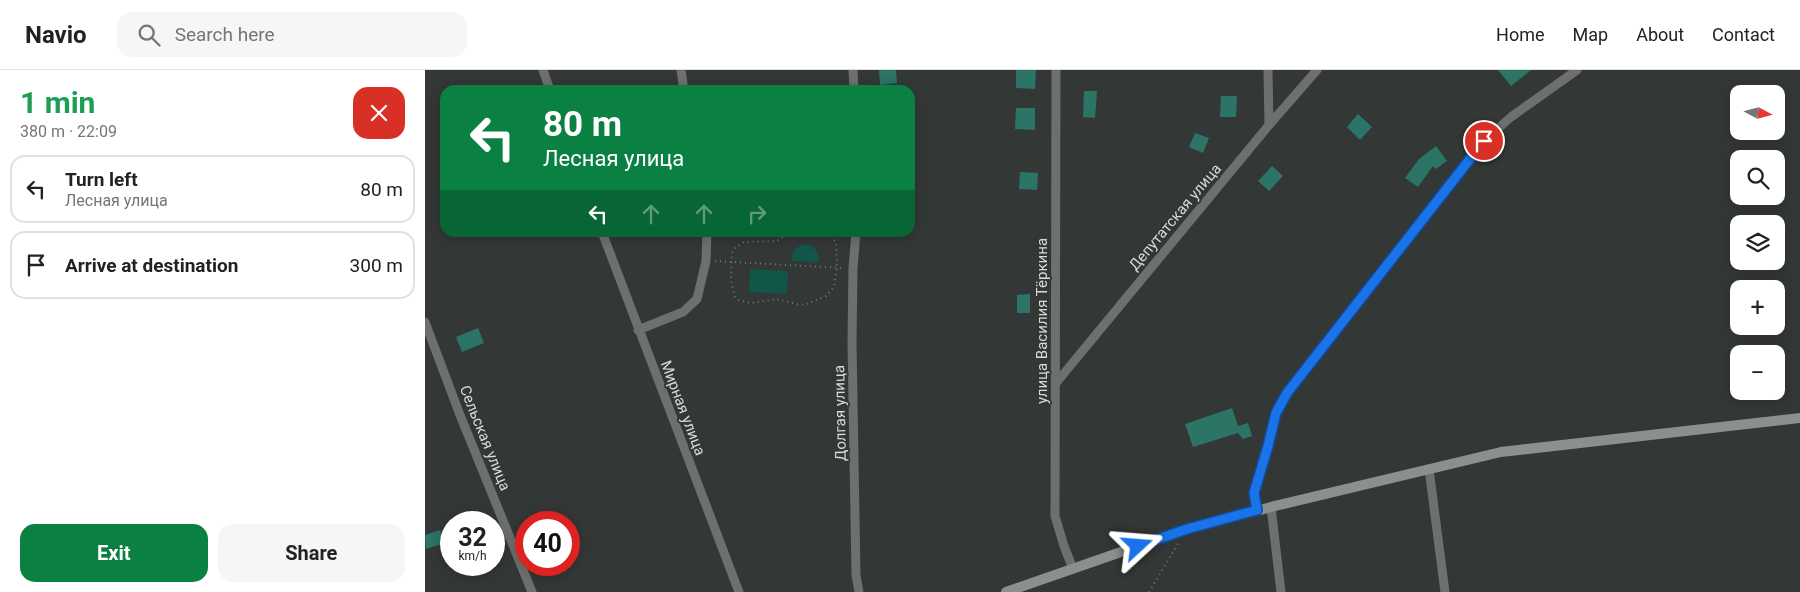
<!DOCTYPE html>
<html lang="en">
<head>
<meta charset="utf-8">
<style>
	body { margin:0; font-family:Roboto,sans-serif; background:#f6f6f6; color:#222; height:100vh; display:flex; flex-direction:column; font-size:19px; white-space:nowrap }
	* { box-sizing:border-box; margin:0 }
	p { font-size:16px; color:#767676 }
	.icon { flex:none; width:28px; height:28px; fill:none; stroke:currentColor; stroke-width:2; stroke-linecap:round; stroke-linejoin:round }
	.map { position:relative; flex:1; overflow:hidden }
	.details { display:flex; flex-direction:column; background:#fff; width:425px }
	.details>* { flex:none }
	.hud { position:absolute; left:15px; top:15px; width:475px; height:152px; border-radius:15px; box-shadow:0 2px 12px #0003; background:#0b8043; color:#fff; overflow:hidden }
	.needle { width:32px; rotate:97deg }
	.fabs { position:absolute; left:1305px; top:15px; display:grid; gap:10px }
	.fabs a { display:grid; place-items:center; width:55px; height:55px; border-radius:10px; background:#fff; box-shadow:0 2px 12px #0003; font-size:25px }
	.speed { position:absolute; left:15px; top:441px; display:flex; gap:10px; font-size:25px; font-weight:700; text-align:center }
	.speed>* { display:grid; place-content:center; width:65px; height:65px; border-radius:50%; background:#fff; box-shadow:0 2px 12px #0003; line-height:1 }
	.speed small { font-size:12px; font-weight:400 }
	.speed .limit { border:8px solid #d22; background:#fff; color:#111 }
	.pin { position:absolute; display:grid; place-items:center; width:42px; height:42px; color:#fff; margin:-21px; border:2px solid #fff; border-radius:50%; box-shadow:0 1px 5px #0007 }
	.me { position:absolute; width:55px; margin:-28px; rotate:71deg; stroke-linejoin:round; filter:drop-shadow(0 0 4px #0008) }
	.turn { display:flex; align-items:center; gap:18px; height:105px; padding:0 20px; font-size:22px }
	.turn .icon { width:65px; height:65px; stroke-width:2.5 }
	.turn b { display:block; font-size:35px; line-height:42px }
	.lanes { display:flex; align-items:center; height:48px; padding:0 20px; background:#0003; justify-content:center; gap:25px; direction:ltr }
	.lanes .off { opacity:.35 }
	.round { display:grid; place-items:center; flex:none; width:52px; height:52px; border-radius:15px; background:#f6f6f6 }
	.headline { display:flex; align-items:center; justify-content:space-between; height:85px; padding:0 20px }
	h1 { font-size:30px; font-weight:700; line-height:38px; color:#1e9e55 }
	.button { display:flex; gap:10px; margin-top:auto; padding:10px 20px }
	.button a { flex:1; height:58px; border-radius:15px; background:#0b8043; color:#fff; font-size:20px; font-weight:700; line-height:58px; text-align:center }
	.button a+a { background:#f6f6f6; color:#222 }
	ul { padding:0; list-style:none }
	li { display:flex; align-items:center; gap:15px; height:68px; margin:0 10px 8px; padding:0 10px; border:2px solid #e0e0e0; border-radius:15px }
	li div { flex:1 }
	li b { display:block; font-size:19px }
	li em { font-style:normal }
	header { display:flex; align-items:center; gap:30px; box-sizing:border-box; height:70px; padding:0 25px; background:#fff; border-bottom:1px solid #e0e0e0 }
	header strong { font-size:24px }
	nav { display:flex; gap:28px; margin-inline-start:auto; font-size:18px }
	.search { width:350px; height:45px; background:#f6f6f6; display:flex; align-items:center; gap:12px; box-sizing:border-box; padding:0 18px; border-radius:15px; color:#767676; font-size:19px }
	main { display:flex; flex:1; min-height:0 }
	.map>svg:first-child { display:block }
	.green { fill:#125549 }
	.building { fill:#2c7466 }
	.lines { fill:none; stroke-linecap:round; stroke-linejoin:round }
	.path { stroke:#747877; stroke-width:2; stroke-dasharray:1 4; stroke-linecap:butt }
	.street { stroke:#6e6f6f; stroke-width:9 }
	.secondary { stroke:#8d8f8e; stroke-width:10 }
	.route-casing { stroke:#114b97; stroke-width:12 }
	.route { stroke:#1a73e8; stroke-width:9 }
	.labels { text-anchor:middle; stroke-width:4; stroke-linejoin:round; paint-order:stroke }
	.street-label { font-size:15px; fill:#d8dad9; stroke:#333736 }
</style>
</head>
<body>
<header>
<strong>Navio</strong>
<div class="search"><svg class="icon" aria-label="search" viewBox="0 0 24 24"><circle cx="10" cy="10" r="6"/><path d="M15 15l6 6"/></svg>Search here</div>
<nav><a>Home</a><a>Map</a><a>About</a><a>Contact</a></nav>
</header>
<main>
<section class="details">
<div class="headline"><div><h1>1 min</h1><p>380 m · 22:09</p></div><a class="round" style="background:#d93025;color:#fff"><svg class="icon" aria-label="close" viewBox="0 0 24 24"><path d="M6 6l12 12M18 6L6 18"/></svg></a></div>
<ul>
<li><svg class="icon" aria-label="left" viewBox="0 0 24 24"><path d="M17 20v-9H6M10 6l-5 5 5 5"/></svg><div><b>Turn left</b><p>Лесная улица</p></div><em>80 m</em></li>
<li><svg class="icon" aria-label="arrive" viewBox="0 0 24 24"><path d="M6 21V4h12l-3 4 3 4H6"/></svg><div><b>Arrive at destination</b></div><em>300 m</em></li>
</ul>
<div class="button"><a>Exit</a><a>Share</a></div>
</section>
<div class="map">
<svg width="1375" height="522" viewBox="0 0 1375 522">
	<rect width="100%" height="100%" fill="#333736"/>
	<g class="green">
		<path d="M381 174C390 176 394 182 394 192L366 191C367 181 371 176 381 174Z"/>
		<polygon points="325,199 363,201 362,224 324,222"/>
	</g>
	<g class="building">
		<polygon points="454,0 471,0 472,13 455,15"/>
		<polygon points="591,0 611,0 610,19 591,18"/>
		<polygon points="1073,0 1106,0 1086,16"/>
		<polygon points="659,21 672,21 670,48 658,47"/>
		<polygon points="796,26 812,26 811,47 795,47"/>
		<polygon points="591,38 610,38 610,60 590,59"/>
		<polygon points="933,44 947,57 935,70 922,57"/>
		<polygon points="770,63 784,68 778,83 764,77"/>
		<polygon points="1011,76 1022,91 1011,99 1008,96 993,117 980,108 994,89"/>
		<polygon points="847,96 858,106 844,121 833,111"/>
		<polygon points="595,102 613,103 612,120 594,119"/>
		<polygon points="605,224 605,243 592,243 592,225"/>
		<polygon points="53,258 59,273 37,282 31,267"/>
		<polygon points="807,338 813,356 823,353 827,366 818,369 813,363 768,377 760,354"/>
		<polygon points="15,460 20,473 1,479 0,465"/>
	</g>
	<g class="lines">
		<g class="path">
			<polyline points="366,162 352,171 319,172 310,178 307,183 306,211 310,227 314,230 326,233 351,229 372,234 379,235 401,226 409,217 412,197 411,172 403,162"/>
			<polyline points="290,191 418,198"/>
			<polyline points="724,522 754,472"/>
		</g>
		<g class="street">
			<polyline points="118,0 125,20"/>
			<polyline points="256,0 259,20"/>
			<polyline points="428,0 429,20"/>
			<polyline points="631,0 630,446 639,476 648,499"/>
			<polyline points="843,0 844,55"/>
			<polyline points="177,162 314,522"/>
			<polyline points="431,162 428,198 427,272 431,505 434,522"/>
			<polyline points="0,252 35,345 107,522"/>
			<polyline points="213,260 258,242 272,229 281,191 282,162"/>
			<polyline points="631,313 844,55 892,0"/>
			<polyline points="1004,399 1020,522"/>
			<polyline points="846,437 856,522"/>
			<polyline points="832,440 829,423 843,376 851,343 862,323 1059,71 1086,47 1152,0"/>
		</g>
		<polyline class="secondary" points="581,522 762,459 846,437 1076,382 1375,348"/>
	</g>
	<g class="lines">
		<g class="route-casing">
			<polyline id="route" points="713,476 762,459 832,440 829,423 843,376 851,343 862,323 1059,71"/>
		</g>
		<use href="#route" class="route"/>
	</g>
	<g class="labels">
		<g class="street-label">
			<text transform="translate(750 147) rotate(-50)" y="5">Депутатская улица</text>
			<text transform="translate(617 251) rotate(-90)" y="5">улица Василия Тёркина</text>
			<text transform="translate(258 338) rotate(69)" y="5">Мирная улица</text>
			<text transform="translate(415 343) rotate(-91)" y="5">Долгая улица</text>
			<text transform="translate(60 368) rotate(68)" y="5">Сельская улица</text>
		</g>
	</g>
</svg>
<div class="fabs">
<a><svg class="needle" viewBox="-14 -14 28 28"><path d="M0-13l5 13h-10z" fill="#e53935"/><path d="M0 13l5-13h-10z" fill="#767676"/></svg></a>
<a><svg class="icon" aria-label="search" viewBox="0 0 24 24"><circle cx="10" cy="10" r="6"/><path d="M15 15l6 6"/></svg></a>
<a><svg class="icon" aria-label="layers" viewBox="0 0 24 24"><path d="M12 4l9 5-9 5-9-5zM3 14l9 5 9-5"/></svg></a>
<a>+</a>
<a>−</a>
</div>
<div class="speed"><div>32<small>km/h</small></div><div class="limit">40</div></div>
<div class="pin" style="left:1059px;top:71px;background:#d93025"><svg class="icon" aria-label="arrive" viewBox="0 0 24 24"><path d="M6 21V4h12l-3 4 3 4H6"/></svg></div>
<svg class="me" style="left:713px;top:476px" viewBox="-20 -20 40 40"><path d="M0-17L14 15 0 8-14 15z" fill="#1a73e8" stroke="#fff" stroke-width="4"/></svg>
<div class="hud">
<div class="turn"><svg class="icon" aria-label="left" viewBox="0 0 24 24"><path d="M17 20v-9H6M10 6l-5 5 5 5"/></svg><div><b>80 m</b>Лесная улица</div></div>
<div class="lanes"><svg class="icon" aria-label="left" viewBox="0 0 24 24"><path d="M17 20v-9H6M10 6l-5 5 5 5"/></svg><svg class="icon off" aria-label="ahead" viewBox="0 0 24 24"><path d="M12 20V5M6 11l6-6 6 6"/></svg><svg class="icon off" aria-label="ahead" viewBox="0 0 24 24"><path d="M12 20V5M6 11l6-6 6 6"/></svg><svg class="icon off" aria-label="right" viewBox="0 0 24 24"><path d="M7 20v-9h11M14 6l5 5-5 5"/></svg></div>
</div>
</div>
</main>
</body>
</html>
